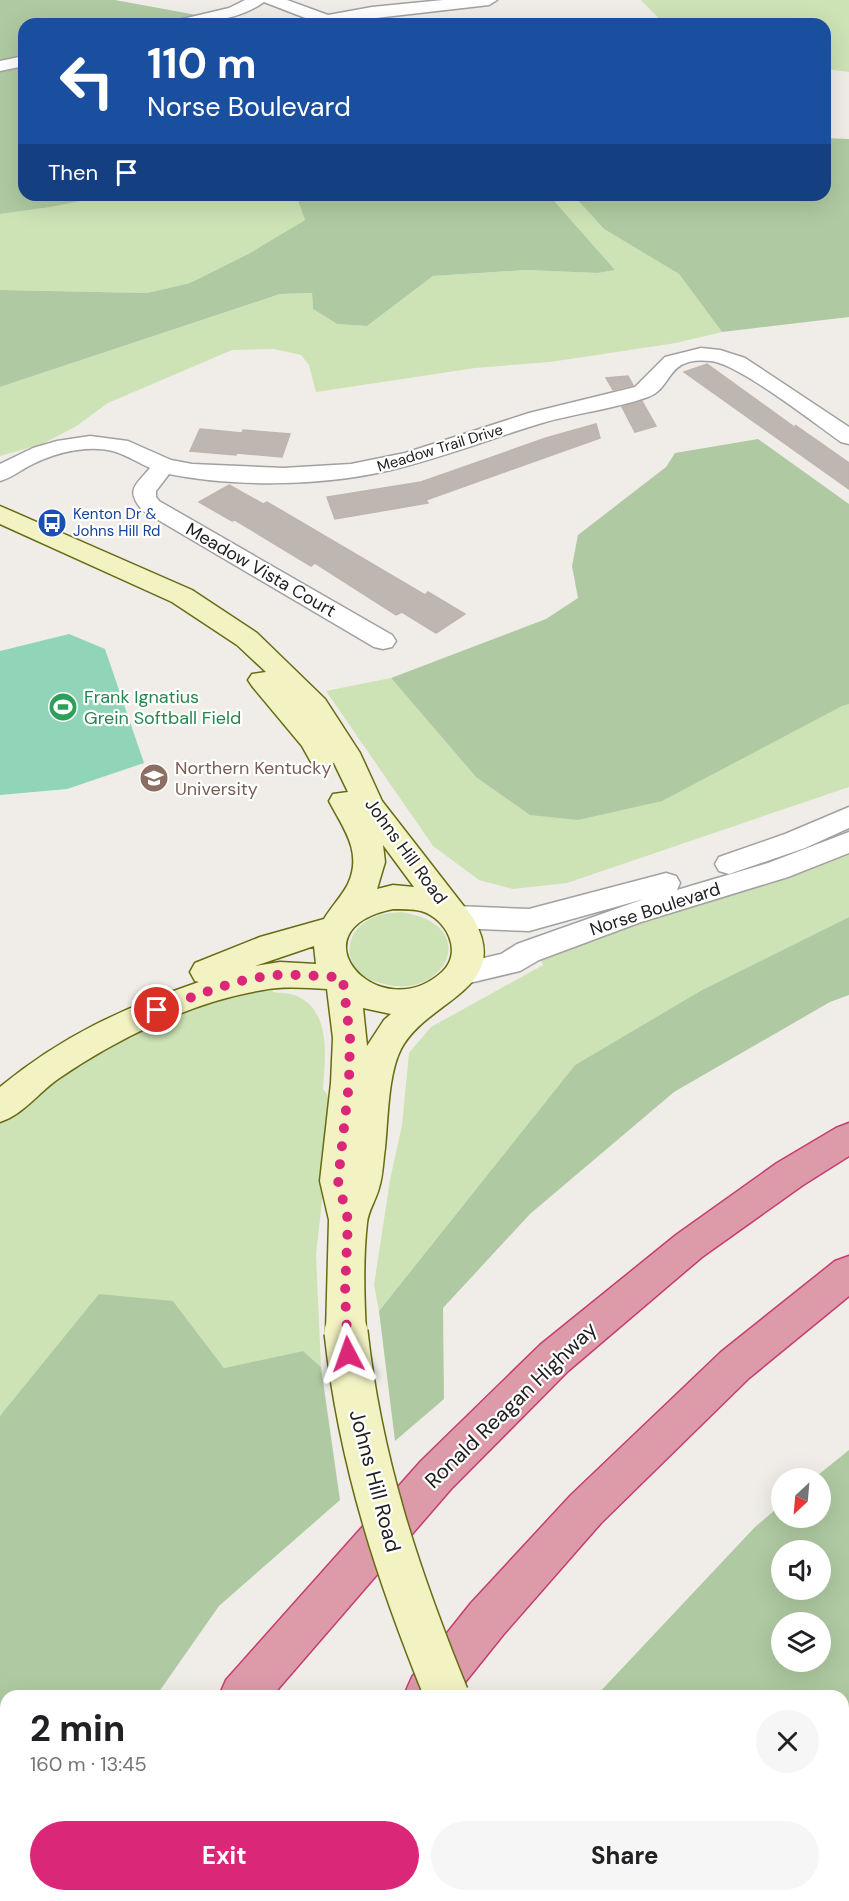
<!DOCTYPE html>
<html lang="en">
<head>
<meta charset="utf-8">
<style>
	body { margin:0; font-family:"DM Sans",sans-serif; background:#f6f6f6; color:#202124; height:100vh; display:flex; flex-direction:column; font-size:22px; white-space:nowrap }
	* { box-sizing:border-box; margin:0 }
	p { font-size:20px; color:#757577 }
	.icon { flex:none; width:33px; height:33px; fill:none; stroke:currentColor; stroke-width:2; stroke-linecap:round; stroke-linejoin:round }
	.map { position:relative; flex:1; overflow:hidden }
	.panel { position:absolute; left:0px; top:1690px; width:849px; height:212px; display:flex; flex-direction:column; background:#fff; border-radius:18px 18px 0 0; box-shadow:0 6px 24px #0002 }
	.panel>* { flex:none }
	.banner { position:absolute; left:18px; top:18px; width:813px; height:183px; border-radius:18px; box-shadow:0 6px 24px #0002; background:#1a4fa0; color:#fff; overflow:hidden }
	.needle { width:39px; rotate:206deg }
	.controls { position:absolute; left:771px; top:1468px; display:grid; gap:12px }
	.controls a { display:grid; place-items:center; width:60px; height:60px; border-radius:50%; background:#fff; box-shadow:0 6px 24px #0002; font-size:30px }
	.pin { position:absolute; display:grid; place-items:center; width:51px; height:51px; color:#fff; margin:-26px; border:3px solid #fff; border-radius:50%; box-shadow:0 2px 6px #0007 }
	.me { position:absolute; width:66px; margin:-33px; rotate:356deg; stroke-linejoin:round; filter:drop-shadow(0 0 4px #0008) }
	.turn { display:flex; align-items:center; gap:21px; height:126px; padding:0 30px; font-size:27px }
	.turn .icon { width:78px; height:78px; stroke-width:2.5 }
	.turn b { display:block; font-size:42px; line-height:51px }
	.then { display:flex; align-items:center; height:57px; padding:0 30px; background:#0003; gap:12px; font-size:22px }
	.round { display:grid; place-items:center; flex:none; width:63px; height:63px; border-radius:32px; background:#f6f6f6 }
	.head { display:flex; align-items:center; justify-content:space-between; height:102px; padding:0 30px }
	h1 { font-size:36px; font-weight:700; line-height:45px }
	.primary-button { display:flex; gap:12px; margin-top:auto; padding:12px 30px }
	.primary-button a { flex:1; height:69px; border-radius:36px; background:#db2777; color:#fff; font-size:24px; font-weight:700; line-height:69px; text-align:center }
	.primary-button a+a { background:#f6f6f6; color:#202124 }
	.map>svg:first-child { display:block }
	.grass { fill:#cde3b5 }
	.forest { fill:#afcaa2; fill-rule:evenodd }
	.pitch { fill:#90d5b7 }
	.building { fill:#bdb6b1; stroke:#c0b4ac; stroke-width:1.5 }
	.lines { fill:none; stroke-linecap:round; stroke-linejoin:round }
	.street-casing { stroke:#a1a1a1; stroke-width:3 }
	.secondary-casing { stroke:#666c13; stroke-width:3 }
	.highway-casing { stroke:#c63d72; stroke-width:3 }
	.street { fill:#fff; fill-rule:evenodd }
	.secondary { fill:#f2f2c3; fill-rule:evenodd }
	.highway { fill:#dd9aa9; fill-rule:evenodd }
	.secondary-bridge-casing { stroke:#666c13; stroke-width:46; stroke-linecap:butt }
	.secondary-bridge { stroke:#f2f2c3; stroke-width:43 }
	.route { stroke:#db2777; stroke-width:10; stroke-dasharray:0 18 }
	.labels { text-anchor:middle; stroke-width:4.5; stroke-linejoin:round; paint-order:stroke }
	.far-street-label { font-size:15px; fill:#202020; stroke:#fff }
	.far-transit-label { font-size:15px; fill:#164399; stroke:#fff; text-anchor:start }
	.street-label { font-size:18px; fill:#202020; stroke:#fff }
	.leisure-label { font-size:18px; fill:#27864d; stroke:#fff; text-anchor:start }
	.education-label { font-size:18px; fill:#785e54; stroke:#fff; text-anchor:start }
	.near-street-label { font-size:21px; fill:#202020; stroke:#fff }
</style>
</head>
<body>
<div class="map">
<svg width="849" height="1901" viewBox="0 0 849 1901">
	<rect width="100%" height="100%" fill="#f0ede8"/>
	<g class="grass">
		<polygon points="641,0 849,0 849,72 825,69 825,24 664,24"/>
		<polygon points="111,195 296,195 305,220 250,253 190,283 147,293 0,290 0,214 51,207"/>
		<polygon points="549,195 573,195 604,229 679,274 722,332 676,343 550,362 475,368 316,392 309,365 301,355 274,349 232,350 108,403 75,427 42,444 0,456 0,387 280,294 312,293 313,309 337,324 367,326 433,276 526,270 598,273 615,270"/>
		<polygon points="391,678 476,777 849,704 849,787 567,883 513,889 479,880 433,846 326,691"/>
		<polygon points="849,850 849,917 702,990 575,1065 379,1311 374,1285 390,1180 402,1125 409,1053 431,1027 543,965 540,957 582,939"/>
		<path d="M401 912C485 925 444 1001 384 984 375 982 366 979 359 972 342 954 349 930 370 919 379 914 390 913 401 912Z"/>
		<path d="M273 984V992C280 993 290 993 297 996 332 1012 325 1058 323 1089L333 1102 316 1255 321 1367 303 1351 224 1368 173 1301 0 1416V1120L78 1061 170 1010Z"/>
	</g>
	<g class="forest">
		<polygon points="0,0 115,0 202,16 167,24 24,24 24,57 0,63"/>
		<polygon points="24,66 24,195 111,195 51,207 0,214 0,70"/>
		<polygon points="825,138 849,139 849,317 722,332 679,274 604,229 573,195 825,195"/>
		<polygon points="296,195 549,195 615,270 598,273 526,270 433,276 367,326 337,324 313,309 312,293 280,294 0,387 0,290 147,293 190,283 250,253 305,220"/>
		<polygon points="758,439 849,504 849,704 842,706 662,801 578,820 530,815 476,777 391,678 546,619 578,598 572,566 578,535 666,467 675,453"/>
		<polygon points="849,917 849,995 830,1002 674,1092 530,1214 443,1308 444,1399 395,1441 379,1311 575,1065 702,990"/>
		<polygon points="99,1294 173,1301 224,1368 303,1351 321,1367 340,1500 219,1606 156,1696 6,1696 6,1896 17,1896 14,1901 0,1901 0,1416"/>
		<path d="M849 1450V1714L846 1717 849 1723V1771L843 1777V1696H596L755 1527 781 1505 782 1518H820V1479H813ZM782 1551H820V1590H782ZM782 1623H820V1662H782Z"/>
		<polygon points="375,1896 493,1896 491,1901 372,1901"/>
		<polygon points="608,1896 762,1896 766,1901 612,1901"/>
	</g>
	<polygon class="pitch" points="69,634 105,649 144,763 67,789 0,795 0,651"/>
	<g class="building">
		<polygon points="707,364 797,429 795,425 849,463 849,489 684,372"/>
		<polygon points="628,376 633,385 613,390 606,378"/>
		<polygon points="642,401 656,426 635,432 622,407"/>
		<polygon points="596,424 600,438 426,500 428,503 335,519 327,497 421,482 546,438"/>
		<polygon points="200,429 242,433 243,430 290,434 282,457 237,453 236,455 190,451"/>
		<polygon points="229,485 263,504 267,502 425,595 428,592 465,614 436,633 402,612 396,615 315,563 311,566 235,520 232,521 199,502"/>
	</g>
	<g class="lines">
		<g class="street-casing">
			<g id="street">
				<path d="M245 0H287L328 15 372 7 443 0H497L489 5 341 22 342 24H321L264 2C239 20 203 24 172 24L174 21 229 8Z"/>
				<polygon points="24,56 24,66 0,71 0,61"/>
				<path d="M701 348 720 350 745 358 849 427V444L841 442C814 423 739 364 711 361 664 356 674 388 648 397 614 409 577 413 542 423 489 439 436 460 382 472 319 486 233 487 169 474L156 491V497L159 501 392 635 396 641 392 647 383 649 374 647 143 511C125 490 135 486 150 468 139 463 128 456 116 452 90 444 57 452 33 464 22 469 12 478 0 481V464L33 448 57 441 90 436 128 441 171 460 192 464 283 468 351 464 405 453 529 413 635 387 665 357Z"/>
				<polygon points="849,807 849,828 805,848 729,874 719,871 715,864 719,857 785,834"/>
				<polygon points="849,832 849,853 788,877 641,922 539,960 520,971 461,985 450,982 446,974 450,966 501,954 517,944 644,899 529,931 455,928 445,925 440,917 445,909 455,906 529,909 666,873 676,876 680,883 677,890 768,863"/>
			</g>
		</g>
		<g class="secondary-casing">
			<g id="secondary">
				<path d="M0 506 192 590 257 633 325 699 360 753 382 801 473 918C514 990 427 999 401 1049 388 1074 388 1119 385 1148 383 1161 383 1176 379 1188 376 1200 368 1211 367 1223 363 1258 364 1296 366 1332L360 1344 346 1349 332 1344 326 1332 329 1220 320 1181 331 1083 333 1038 327 989C306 988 284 986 263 990 193 1001 116 1039 58 1079 38 1093 24 1114 0 1122V1087C62 1036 123 1008 199 982L195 981 190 972 195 963 260 937 324 919C331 907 342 896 348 884 363 852 343 828 329 801L333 794 348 792 334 763 323 767 312 764 302 746 252 686 248 680 252 674 266 672 237 645 172 602 0 524ZM383 845 414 887 393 885 377 889 385 862ZM393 909C402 909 412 909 421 911 446 918 464 952 442 972 379 1029 290 930 393 909ZM314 946 316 964 280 962 255 966ZM363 1008 391 1014 384 1020 367 1046Z"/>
				<polygon points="527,1896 576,1896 578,1901 529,1901"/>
			</g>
		</g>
		<g class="highway-casing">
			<g id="highway">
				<polygon points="849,1123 849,1156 803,1185 702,1257 568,1371 451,1489 272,1696 219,1696 226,1680 421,1461 540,1345 676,1235 777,1163 836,1128"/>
				<polygon points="849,1256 849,1296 749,1378 601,1523 503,1635 454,1696 407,1696 405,1693 412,1677 471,1603 571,1495 721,1352 835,1261"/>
				<polygon points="69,1896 118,1896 116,1901 67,1901"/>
				<polygon points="255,1896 304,1896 302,1901 253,1901"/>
			</g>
		</g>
		<use href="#street" class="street"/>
		<use href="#secondary" class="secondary"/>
		<use href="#highway" class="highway"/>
		<g class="secondary-bridge-casing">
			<path id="secondary-bridge" d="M346 1332C360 1461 398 1576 447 1696"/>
		</g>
		<use href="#secondary-bridge" class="secondary-bridge"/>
	</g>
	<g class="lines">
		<path class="route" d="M157 1010C192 998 226 982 262 977 288 972 315 977 341 977L343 981 350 1038 349 1083 338 1181 348 1220 345 1292 348 1354"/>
	</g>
	<defs>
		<g id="bus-disc" transform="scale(1.5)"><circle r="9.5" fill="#1a4fb4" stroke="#fff"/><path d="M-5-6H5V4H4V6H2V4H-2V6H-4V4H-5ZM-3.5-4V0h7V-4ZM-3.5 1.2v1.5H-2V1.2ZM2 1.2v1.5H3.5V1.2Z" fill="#fff"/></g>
		<g id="stadium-disc" transform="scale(1.5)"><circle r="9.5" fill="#2e9e5b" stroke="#fff"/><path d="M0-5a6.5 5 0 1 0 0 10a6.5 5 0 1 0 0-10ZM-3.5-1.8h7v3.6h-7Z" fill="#fff"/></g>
		<g id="university-disc" transform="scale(1.5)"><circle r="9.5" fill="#8d6e63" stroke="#fff"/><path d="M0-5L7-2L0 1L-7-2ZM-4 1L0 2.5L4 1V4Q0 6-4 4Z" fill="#fff"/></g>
	</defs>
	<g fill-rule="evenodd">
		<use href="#bus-disc" x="52" y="523"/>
		<use href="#stadium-disc" x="63" y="707"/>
		<use href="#university-disc" x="154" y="778"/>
	</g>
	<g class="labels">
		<g class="far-street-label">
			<text transform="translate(440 448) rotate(-17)" y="5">Meadow Trail Drive</text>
		</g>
		<g class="far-transit-label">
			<text x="73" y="519">Kenton Dr &amp;<tspan x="73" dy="17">Johns Hill Rd</tspan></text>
		</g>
		<g class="street-label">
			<text transform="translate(261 570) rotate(30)" y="6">Meadow Vista Court</text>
			<text transform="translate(406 851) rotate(54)" y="6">Johns Hill Road</text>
			<text transform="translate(655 909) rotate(-18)" y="6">Norse Boulevard</text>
		</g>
		<g class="leisure-label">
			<text x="84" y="703">Frank Ignatius<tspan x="84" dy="21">Grein Softball Field</tspan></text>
		</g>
		<g class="education-label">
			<text x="175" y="774">Northern Kentucky<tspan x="175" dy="21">University</tspan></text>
		</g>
		<g class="near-street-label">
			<text transform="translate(511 1405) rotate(-44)" y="7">Ronald Reagan Highway</text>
			<text transform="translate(375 1481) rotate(75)" y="7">Johns Hill Road</text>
		</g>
	</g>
</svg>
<div class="controls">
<a><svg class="needle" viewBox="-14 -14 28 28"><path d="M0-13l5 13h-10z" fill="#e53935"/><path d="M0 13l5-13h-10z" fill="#757577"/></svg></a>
<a><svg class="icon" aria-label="sound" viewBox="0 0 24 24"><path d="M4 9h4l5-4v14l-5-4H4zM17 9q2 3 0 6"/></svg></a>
<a><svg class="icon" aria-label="layers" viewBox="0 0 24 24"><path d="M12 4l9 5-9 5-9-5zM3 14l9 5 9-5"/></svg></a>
</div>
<div class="pin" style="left:157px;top:1010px;background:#d93025"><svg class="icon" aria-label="arrive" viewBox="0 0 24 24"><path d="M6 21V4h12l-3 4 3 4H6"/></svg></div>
<svg class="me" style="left:348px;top:1354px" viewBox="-20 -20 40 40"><path d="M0-17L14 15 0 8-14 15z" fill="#db2777" stroke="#fff" stroke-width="4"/></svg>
<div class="banner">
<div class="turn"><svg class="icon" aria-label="left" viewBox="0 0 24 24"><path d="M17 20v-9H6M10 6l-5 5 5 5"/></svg><div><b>110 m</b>Norse Boulevard</div></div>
<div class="then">Then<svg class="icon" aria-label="arrive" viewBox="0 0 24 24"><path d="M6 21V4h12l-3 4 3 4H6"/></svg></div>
</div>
<section class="panel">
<div class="head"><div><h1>2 min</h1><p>160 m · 13:45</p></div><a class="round"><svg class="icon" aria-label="close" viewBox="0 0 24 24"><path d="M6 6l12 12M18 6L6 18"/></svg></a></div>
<div class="primary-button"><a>Exit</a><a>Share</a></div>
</section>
</div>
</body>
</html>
